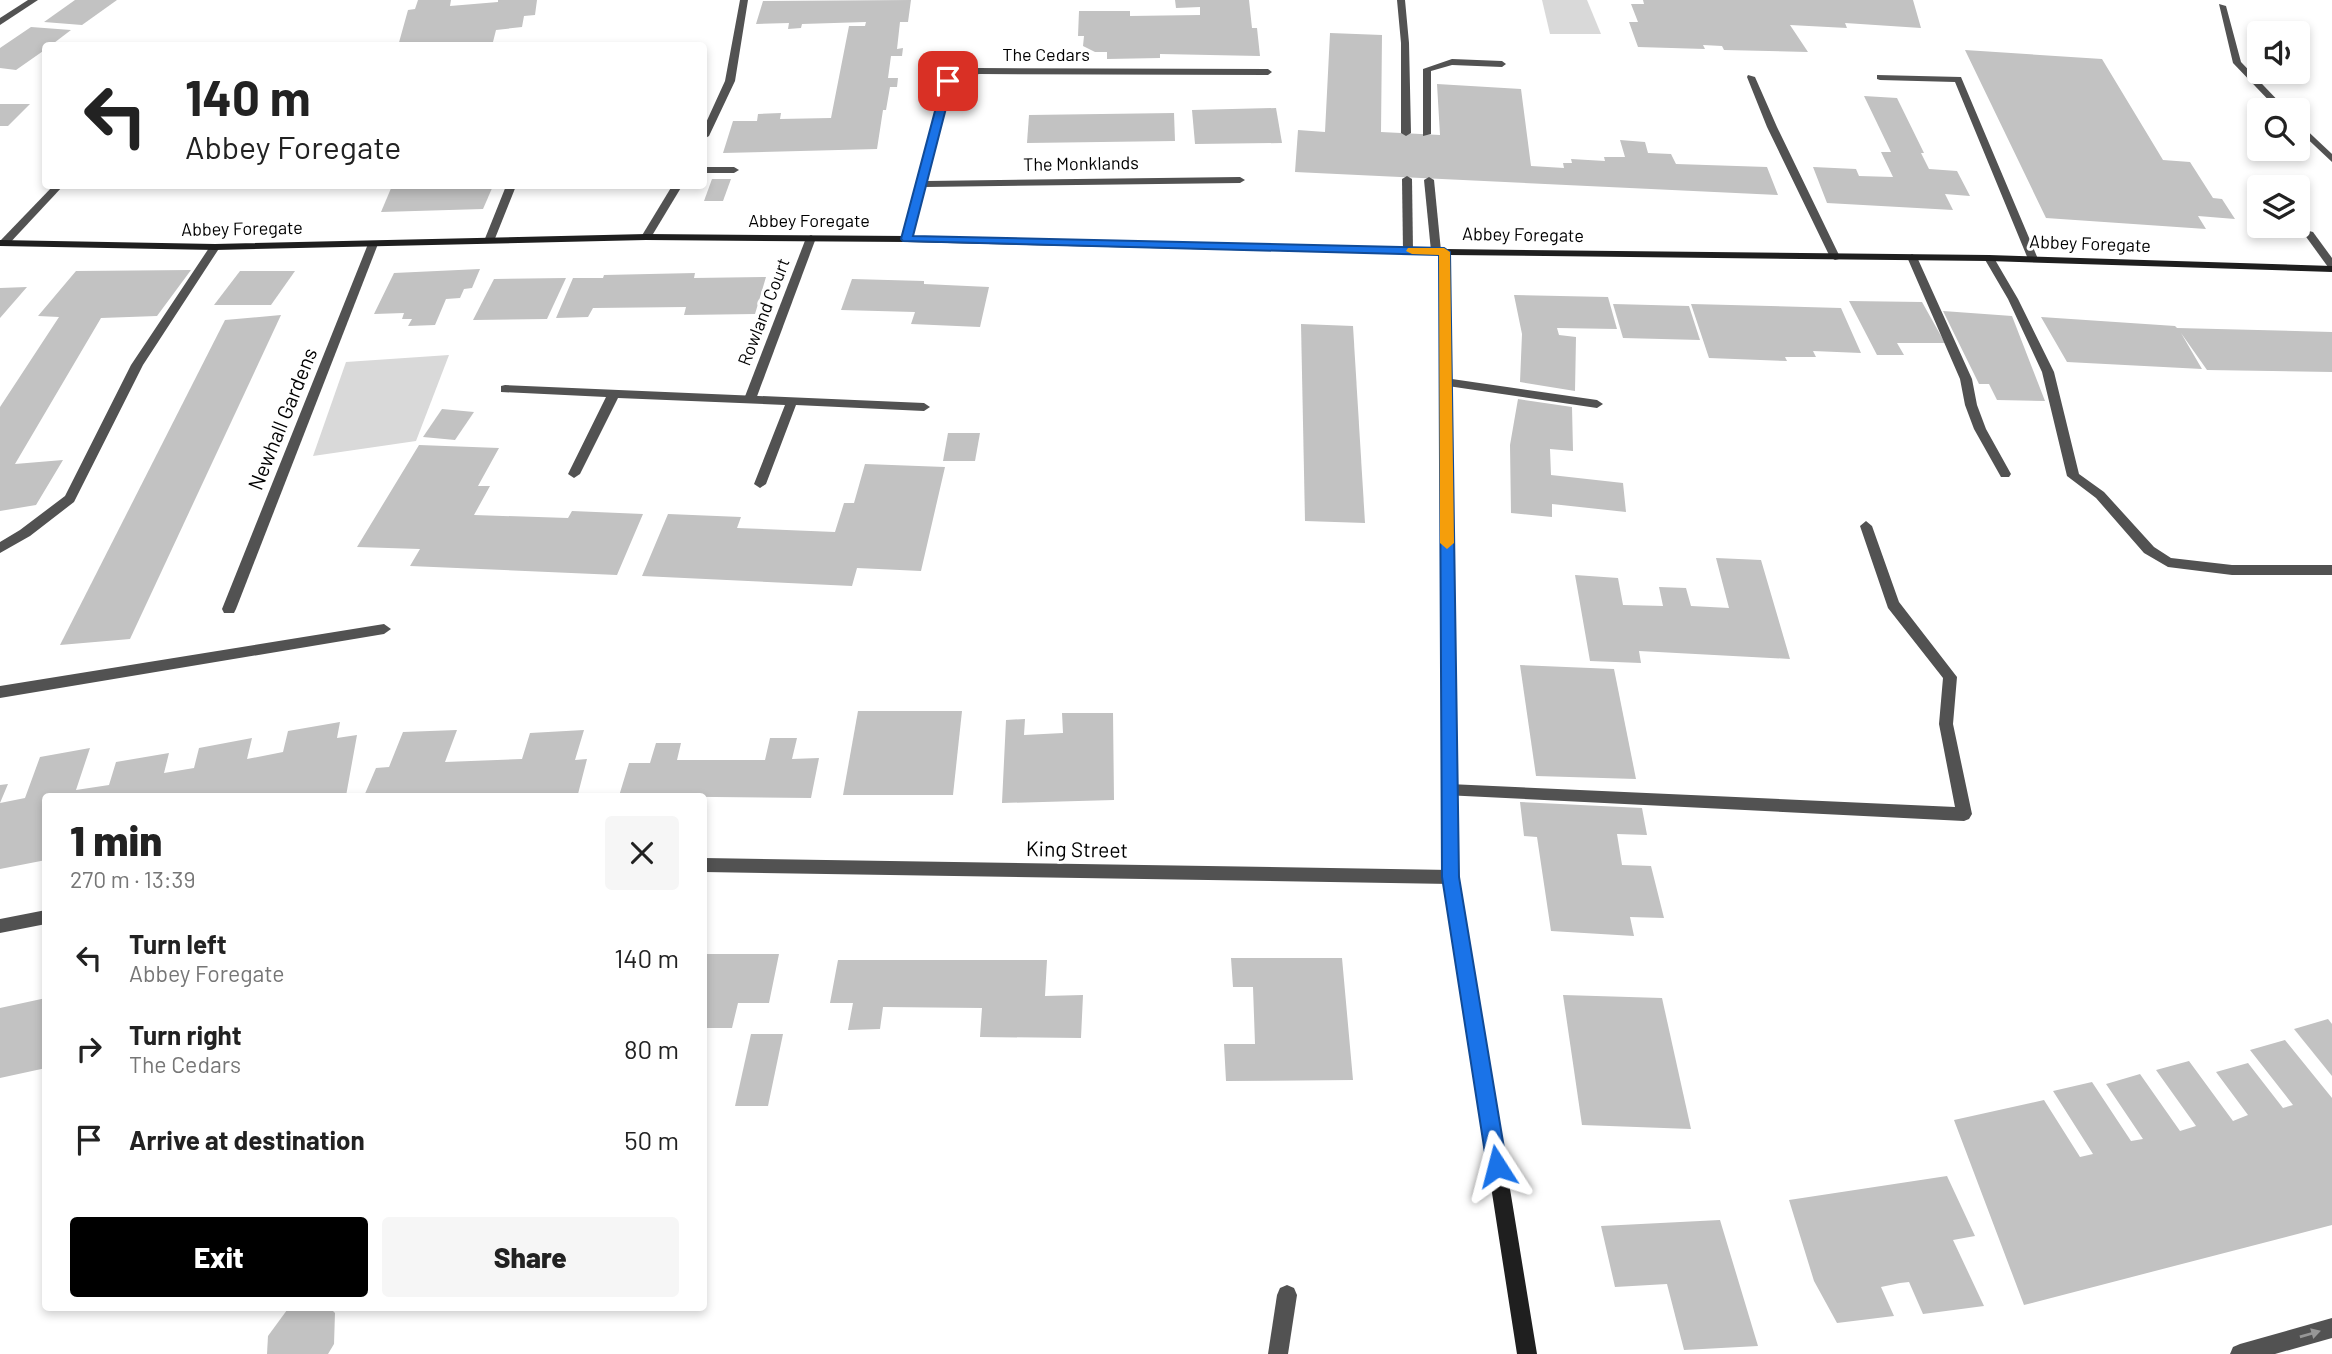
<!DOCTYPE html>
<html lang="en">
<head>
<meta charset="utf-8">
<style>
	body { margin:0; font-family:Barlow,sans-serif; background:#f6f6f6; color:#222; height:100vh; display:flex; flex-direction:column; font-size:26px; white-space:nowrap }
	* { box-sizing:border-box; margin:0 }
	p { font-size:23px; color:#767676 }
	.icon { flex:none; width:38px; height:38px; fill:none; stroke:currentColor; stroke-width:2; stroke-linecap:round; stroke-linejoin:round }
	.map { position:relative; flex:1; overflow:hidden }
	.drawer { position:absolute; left:42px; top:793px; width:665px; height:518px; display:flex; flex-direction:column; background:#fff; border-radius:7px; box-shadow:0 4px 10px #0003 }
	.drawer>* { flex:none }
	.guide { position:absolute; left:42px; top:42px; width:665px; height:147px; border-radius:7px; box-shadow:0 4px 10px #0003; background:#fff; color:#222; overflow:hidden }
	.fabs { position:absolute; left:2247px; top:21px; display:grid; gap:14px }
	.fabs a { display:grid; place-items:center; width:63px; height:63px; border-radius:7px; background:#fff; box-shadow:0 4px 10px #0003; font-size:35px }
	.pin { position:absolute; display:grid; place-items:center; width:60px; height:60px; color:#fff; margin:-30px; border-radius:14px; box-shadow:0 4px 10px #0006 }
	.me { position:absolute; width:77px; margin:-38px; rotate:351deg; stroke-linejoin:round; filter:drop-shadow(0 0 5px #0008) }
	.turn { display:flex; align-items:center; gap:24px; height:147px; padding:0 28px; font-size:32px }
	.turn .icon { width:91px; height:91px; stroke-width:2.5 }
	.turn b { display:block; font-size:49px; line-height:60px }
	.round { display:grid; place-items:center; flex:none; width:74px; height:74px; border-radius:7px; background:#f6f6f6 }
	.overview { display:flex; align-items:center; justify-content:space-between; height:119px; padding:0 28px }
	h1 { font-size:42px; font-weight:800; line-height:52px }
	.primary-button { display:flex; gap:14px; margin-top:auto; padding:14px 28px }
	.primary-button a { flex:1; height:80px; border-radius:7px; background:#000; color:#fff; font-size:28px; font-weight:800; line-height:80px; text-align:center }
	.primary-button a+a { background:#f6f6f6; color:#222 }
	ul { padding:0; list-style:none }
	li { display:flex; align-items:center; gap:21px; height:91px; padding:0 28px }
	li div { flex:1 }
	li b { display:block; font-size:26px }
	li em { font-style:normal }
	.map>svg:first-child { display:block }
	.green { fill:#d9d9d9 }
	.building { fill:#c2c2c2 }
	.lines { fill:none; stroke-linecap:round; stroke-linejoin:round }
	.lane { fill:#525252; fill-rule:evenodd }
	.street { fill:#525252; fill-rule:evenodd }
	.secondary { fill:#1f1f1f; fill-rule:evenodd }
	.oneway { fill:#979797 }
	.route { fill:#1a73e8; stroke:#114b97; stroke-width:2 }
	.slow { fill:#f59e0b }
	.labels { text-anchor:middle; stroke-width:6; stroke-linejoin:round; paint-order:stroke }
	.far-street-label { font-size:18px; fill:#000; stroke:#fff }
	.street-label { font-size:21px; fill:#000; stroke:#fff }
</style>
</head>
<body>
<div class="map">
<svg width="2332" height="1354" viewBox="0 0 2332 1354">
	<rect width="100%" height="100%" fill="#fff"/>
	<g class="green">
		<polygon points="1542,0 1587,0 1601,34 1550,34"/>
		<polygon points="449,355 416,441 313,456 346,362"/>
	</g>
	<g class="building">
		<polygon points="75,0 117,0 82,25 44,22"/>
		<polygon points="418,0 451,0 450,6 498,2 498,0 537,0 535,15 524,16 522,27 496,30 492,46 398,46 408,10 415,9"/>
		<polygon points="911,0 908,22 900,22 897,49 903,48 902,56 891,56 888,78 898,78 897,87 890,87 886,110 883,110 877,149 723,153 733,121 757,121 758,114 781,113 780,119 831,118 849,26 865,26 866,22 802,24 801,28 788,29 789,23 756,24 763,1"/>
		<polygon points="1175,0 1249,0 1252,28 1257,28 1260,56 1160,54 1160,58 1107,59 1107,52 1095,52 1083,46 1084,36 1078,36 1079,11 1130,11 1130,16 1200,15 1200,7 1176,8"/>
		<polygon points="1643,0 1913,0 1921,28 1845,23 1847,28 1790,25 1808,52 1724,50 1722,46 1703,45 1705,49 1638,47 1629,22 1638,22 1631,4 1644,4"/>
		<polygon points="31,27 71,30 50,46 46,46 46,49 16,70 0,68 0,48"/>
		<polygon points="1330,33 1382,35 1381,132 1440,135 1437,84 1521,89 1531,166 1564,168 1563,163 1572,163 1571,159 1605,161 1604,157 1625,157 1620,140 1645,142 1648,153 1671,154 1676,164 1767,167 1778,195 1295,172 1298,130 1325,132"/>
		<polygon points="1965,50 2102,59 2163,160 2190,162 2213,198 2222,199 2235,219 2198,216 2206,229 2046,218"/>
		<polygon points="1864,96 1897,98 1924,153 1921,153 1929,169 1957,171 1970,196 1945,194 1953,210 1827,203 1813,167 1856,169 1859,176 1893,177 1881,152 1891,152"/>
		<polygon points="0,104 30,104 8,126 0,126"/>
		<polygon points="1276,108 1282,143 1195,144 1192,110"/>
		<polygon points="1174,113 1175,141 1027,143 1029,115"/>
		<polygon points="712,179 731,179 723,201 704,201"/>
		<polygon points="392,186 493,186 483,209 381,212"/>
		<polygon points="480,269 472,288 464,289 460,298 446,299 435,325 408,326 412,319 402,319 404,313 374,314 394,273"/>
		<polygon points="191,270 157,316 101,318 15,464 63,460 36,505 0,511 0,407 59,317 38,316 76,271"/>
		<polygon points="240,271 295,271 271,305 214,305"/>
		<polygon points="695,273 694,278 766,277 755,314 684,315 686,307 593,308 588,317 556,318 573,278 603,278 604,275"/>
		<polygon points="566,278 547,319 473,320 494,279"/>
		<polygon points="852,279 924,281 924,284 989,287 980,327 911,324 915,312 841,310"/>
		<polygon points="27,287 0,318 0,288"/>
		<polygon points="1514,295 1608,297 1617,329 1557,328 1559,335 1576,337 1575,391 1520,382 1522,334"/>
		<polygon points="1849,301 1922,302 1945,343 1897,343 1904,355 1877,355"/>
		<polygon points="1613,304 1689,306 1700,340 1623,338"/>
		<polygon points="1691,304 1841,308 1861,353 1813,351 1816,357 1785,357 1787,361 1709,358"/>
		<polygon points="1943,311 2012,316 2045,401 1997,400 1989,384 1979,384"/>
		<polygon points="281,315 130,639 60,645 225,320"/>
		<polygon points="2041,317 2175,326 2177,328 2332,332 2332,372 2207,370 2181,333 2202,369 2067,362"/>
		<polygon points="1301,324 1353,326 1365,523 1305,521"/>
		<polygon points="1518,399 1572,407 1573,451 1550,449 1551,475 1623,483 1626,512 1552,504 1552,517 1511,513 1510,445"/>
		<polygon points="442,409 474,412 455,440 423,437"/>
		<polygon points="948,433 980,433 975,461 943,461"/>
		<polygon points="419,445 499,448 478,486 490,486 474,515 568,518 572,511 643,514 617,575 410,566 420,549 357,547"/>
		<polygon points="865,464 945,467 921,571 857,568 852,586 642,576 668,514 741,517 737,528 835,532 844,503 854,503"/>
		<polygon points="1716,558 1761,560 1790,659 1639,651 1641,663 1590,661 1575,575 1618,578 1623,605 1663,606 1659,587 1686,588 1691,606 1729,608"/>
		<polygon points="1520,665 1614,669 1636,779 1536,776"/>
		<polygon points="858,711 962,711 953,795 843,795"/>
		<polygon points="1062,713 1113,713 1114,800 1002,803 1006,720 1025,719 1024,735 1063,733"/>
		<polygon points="340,722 337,738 357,735 346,796 46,796 46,860 0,869 0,785 8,784 0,803 25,798 40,757 90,748 76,790 109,785 116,762 169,753 164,773 194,768 199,748 252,738 247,759 283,752 288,731"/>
		<polygon points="457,730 445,762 522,759 530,733 584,730 575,760 587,759 578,794 364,796 376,768 389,767 403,732"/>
		<polygon points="770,738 797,738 792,759 819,758 811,798 619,796 629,763 650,763 656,743 681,743 677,760 765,760"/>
		<polygon points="1520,802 1642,808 1647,835 1617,834 1622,865 1651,866 1664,918 1630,917 1634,936 1551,931 1537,837 1524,836"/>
		<polygon points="704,954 779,954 769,1003 738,1003 732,1028 704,1028"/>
		<polygon points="1231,958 1342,958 1353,1080 1226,1081 1224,1044 1255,1044 1253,987 1233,987"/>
		<polygon points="838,960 1047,960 1045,996 1083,995 1081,1038 980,1037 982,1008 883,1007 880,1029 848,1030 853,1003 830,1003"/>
		<polygon points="1563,995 1662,998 1691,1129 1582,1125"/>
		<polygon points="46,998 46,1068 0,1078 0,1008"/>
		<polygon points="2328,1019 2332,1024 2332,1076 2294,1029"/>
		<polygon points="751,1034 783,1034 768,1106 735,1106"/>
		<polygon points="2285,1040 2332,1098 2332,1225 2024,1305 1954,1120 2044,1100 2080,1157 2093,1154 2053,1091 2092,1082 2131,1141 2143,1139 2106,1084 2140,1074 2180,1131 2196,1126 2156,1070 2189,1061 2233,1121 2248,1115 2216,1072 2248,1063 2283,1108 2293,1105 2250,1050"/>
		<polygon points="1947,1176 1975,1236 1953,1240 1984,1306 1923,1314 1909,1282 1900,1283 1881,1287 1894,1316 1837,1323 1814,1281 1789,1200"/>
		<polygon points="1720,1220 1758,1346 1684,1350 1667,1284 1615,1287 1601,1226"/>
		<polygon points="295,1307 329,1307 335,1313 334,1344 328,1354 267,1354 268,1336 287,1310"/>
	</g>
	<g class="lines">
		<g class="lane">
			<polygon points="740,0 748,0 735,81 709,136 704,139 704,127 725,81"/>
			<polygon points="1397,0 1405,0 1409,43 1411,133 1406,136 1401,133 1401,43"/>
			<polygon points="1452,59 1502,61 1506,64 1502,67 1452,65 1431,71 1431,134 1423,136 1423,69"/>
			<polygon points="1748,75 1755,77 1777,127 1840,257 1839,259 1835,260 1830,257 1767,127 1747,77"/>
			<polygon points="1877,75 1961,77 2038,259 2037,261 2029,261 2028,259 1955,82 1880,80 1877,79"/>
			<polygon points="704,167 734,167 739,170 734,173 704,173"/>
			<polygon points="1407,176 1412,179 1413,251 1408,254 1403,251 1402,179"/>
			<polygon points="1429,177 1434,180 1441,251 1436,254 1431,251 1424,180"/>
			<polygon points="506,186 516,186 494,241 493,243 485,243 484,241"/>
			<polygon points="672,186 682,186 650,239 642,239 641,237"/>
			<polygon points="2309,231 2313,232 2332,258 2332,268 2328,267 2304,234"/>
			<polygon points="373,241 378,244 236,609 234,613 224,613 222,609 368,244"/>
			<polygon points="215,244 220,247 143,365 74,502 30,536 0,553 0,542 20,530 65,496 131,365 211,245"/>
			<polygon points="1912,254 1917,257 1972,379 1977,405 1986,429 2011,474 2009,477 2001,477 1974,429 1965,405 1960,379 1907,257"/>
			<polygon points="1989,255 1994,258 2018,299 2054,372 2079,474 2104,492 2154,547 2171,558 2232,565 2332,565 2332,575 2232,575 2168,567 2144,553 2096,498 2067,476 2042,372 2008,299 1984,258"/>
			<polygon points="1445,378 1597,400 1603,404 1597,408 1441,385 1441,379"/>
			<polygon points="505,385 924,403 930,407 924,411 796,405 766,484 760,488 754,484 785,405 618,398 580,474 574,478 568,474 606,397 501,392 501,386"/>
			<polygon points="1866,521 1872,526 1899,602 1957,677 1953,724 1972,814 1969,819 1964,821 1444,795 1442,790 1444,785 1449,784 1955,807 1939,724 1943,678 1888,608 1860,526"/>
			<polygon points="384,624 391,629 384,634 0,698 0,686"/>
			<polygon points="1287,1285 1294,1288 1297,1295 1288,1354 1268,1354 1277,1295 1280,1288"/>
		</g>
		<g class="street">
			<polygon points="28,0 38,0 0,25 0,18"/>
			<polygon points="2219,4 2226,6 2241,62 2287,110 2278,110 2233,63"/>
			<polygon points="978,68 1268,69 1272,72 1268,75 979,74 952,83 927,181 1240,177 1245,180 1240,183 925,187 912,239 911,241 903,241 902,239 943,81"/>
			<polygon points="2298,122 2332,154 2332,162 2298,130"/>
			<polygon points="53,186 63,186 7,246 0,246 0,241"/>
			<polygon points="811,235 816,238 756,399 754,402 746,402 744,399 806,238"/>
			<polygon points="704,858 1451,870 1457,872 1459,877 1457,882 1451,884 704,872"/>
			<polygon points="46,910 46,924 0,933 0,919"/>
			<polygon points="2332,1318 2332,1338 2275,1354 2230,1354 2233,1347 2240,1344"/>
		</g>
		<polygon class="secondary" points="646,234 907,236 1444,249 1989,255 2332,266 2332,272 1989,261 1449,255 1459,877 1537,1354 1517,1354 1443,877 1439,255 907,242 646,240 215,250 0,246 0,240 215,244"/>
	</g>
	<defs><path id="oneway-solid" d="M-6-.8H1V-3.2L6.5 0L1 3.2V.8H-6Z" transform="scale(1.75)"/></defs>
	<use class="oneway" href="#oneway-solid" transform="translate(2310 1334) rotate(-16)"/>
	<polygon class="route" points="948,78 953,81 913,236 1444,248 1450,252 1459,877 1507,1166 1504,1173 1497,1176 1490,1173 1487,1166 1442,877 1439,255 903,241 901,239 943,81"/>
	<polygon class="slow" points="1408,248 1444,248 1450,252 1454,543 1447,549 1440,543 1439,255 1412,254 1406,251"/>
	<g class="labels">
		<g class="far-street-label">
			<text x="1046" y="61">The Cedars</text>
			<text transform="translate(1081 164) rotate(-1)" y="6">The Monklands</text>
			<text x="809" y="227">Abbey Foregate</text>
			<text transform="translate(242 229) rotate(-1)" y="6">Abbey Foregate</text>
			<text transform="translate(1523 235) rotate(1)" y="6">Abbey Foregate</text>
			<text transform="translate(2090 244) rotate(2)" y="6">Abbey Foregate</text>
			<text transform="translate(764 312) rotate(-69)" y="6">Rowland Court</text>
		</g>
		<g class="street-label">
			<text transform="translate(283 419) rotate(-68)" y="7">Newhall Gardens</text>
			<text transform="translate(1077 850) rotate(1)" y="7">King Street</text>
		</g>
	</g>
</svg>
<div class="fabs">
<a><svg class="icon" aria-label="sound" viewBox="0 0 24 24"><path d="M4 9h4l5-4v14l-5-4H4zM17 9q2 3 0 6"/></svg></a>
<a><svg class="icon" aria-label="search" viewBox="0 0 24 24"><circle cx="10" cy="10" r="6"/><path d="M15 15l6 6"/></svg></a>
<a><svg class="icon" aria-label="layers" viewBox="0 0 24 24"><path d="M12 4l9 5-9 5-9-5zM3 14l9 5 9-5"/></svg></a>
</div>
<div class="pin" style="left:948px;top:81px;background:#d93025"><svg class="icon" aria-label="arrive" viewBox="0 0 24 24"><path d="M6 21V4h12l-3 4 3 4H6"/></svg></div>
<svg class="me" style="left:1497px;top:1166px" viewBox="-20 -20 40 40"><path d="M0-17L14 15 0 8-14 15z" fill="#1a73e8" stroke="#fff" stroke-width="4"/></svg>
<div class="guide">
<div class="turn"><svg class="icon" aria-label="left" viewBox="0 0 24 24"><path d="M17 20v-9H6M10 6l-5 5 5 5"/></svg><div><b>140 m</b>Abbey Foregate</div></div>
</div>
<section class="drawer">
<div class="overview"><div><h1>1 min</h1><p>270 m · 13:39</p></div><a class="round"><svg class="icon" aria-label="close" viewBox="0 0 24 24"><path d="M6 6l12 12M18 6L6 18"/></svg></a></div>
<ul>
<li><svg class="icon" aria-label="left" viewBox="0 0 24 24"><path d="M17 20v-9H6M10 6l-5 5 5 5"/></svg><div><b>Turn left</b><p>Abbey Foregate</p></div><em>140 m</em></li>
<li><svg class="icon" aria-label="right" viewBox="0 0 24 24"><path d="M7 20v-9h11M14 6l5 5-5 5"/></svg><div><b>Turn right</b><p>The Cedars</p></div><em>80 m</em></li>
<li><svg class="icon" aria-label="arrive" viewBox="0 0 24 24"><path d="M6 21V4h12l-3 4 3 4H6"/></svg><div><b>Arrive at destination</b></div><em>50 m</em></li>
</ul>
<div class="primary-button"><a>Exit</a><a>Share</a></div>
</section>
</div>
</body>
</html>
